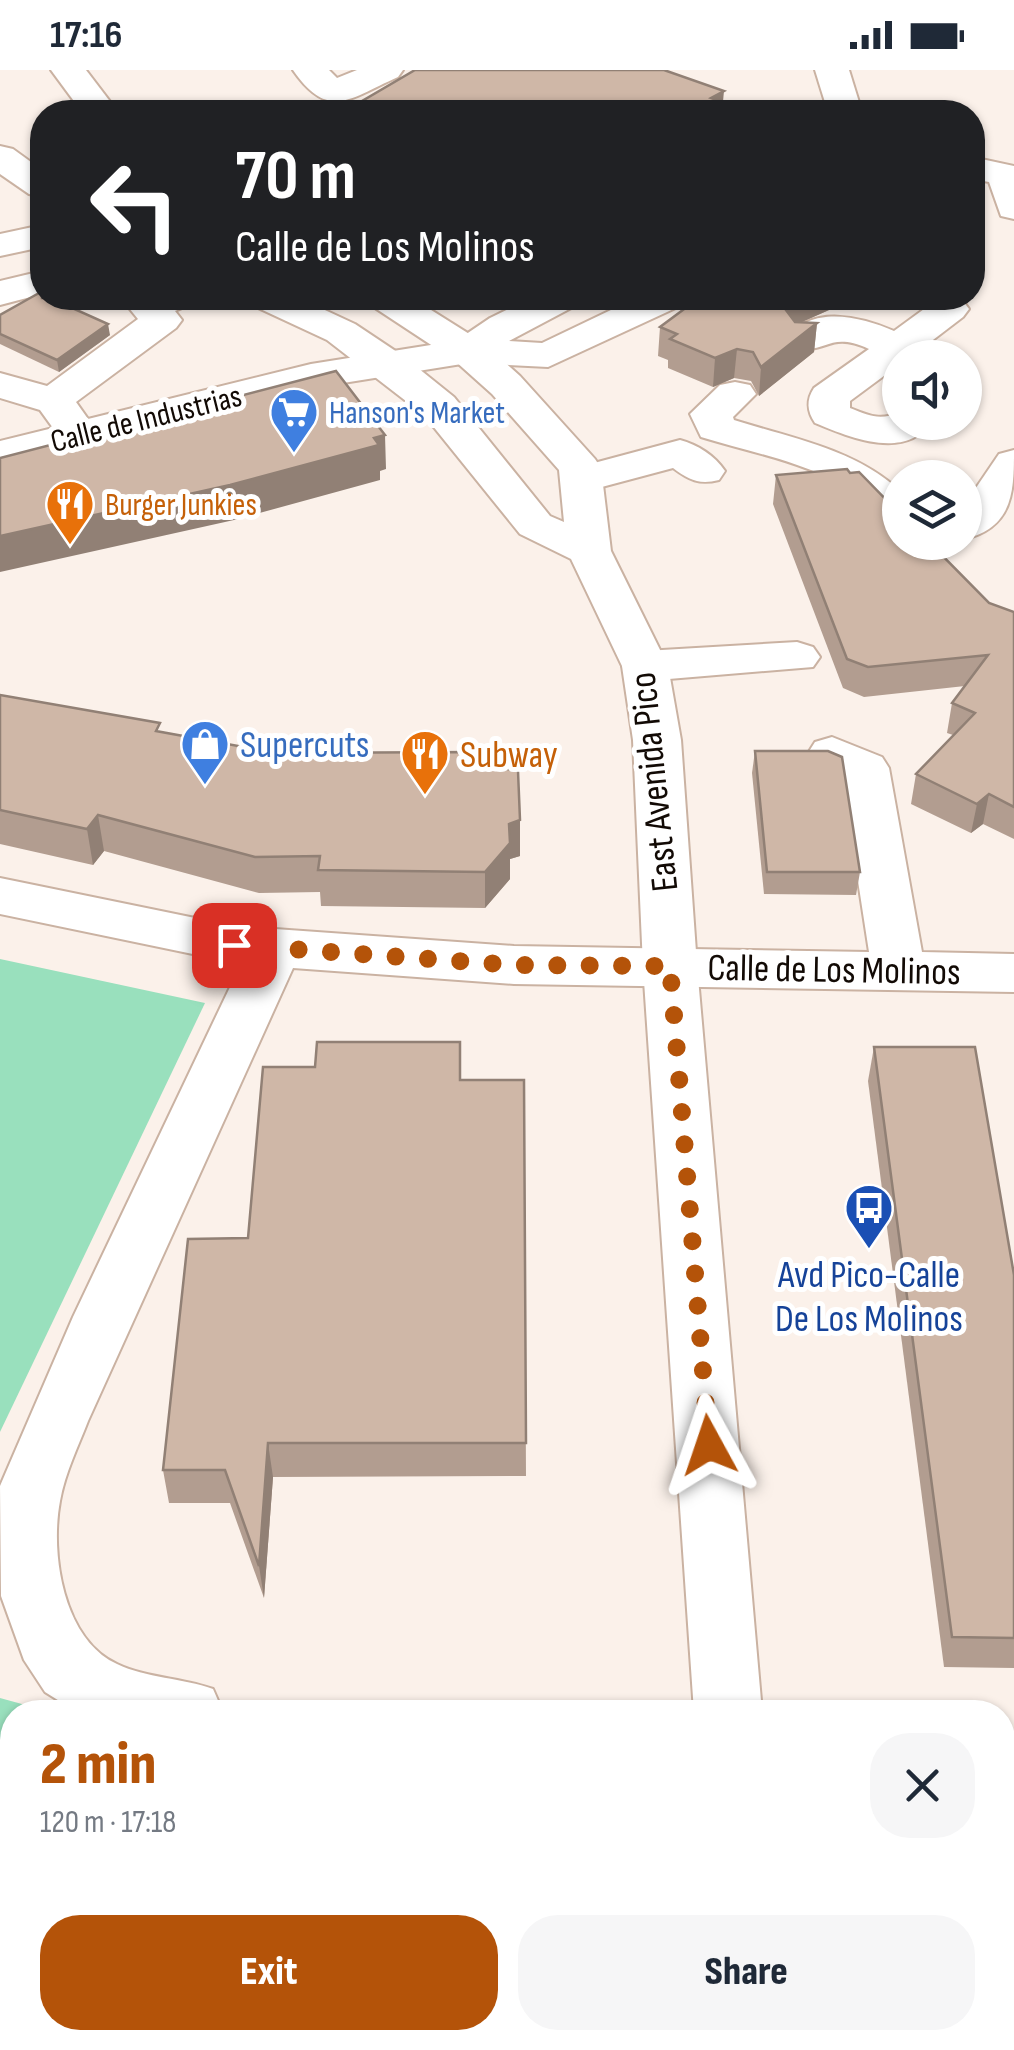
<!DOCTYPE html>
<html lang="en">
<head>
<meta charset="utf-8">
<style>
	body { margin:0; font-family:"Sofia Sans Condensed",sans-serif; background:#f6f6f7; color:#1f2937; height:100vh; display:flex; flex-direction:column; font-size:38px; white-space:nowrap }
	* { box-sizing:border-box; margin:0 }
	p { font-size:32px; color:#747a83 }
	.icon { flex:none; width:55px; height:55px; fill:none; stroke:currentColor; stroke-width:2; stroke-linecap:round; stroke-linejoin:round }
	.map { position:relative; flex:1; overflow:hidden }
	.details { position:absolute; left:0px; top:1630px; width:1015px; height:350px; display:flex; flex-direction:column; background:#fff; border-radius:40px 40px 0 0; box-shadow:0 2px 8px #0004 }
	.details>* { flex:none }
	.banner { position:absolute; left:30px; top:30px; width:955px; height:210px; border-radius:40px; box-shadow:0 2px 8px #0004; background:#202124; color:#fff; overflow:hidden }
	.fabs { position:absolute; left:882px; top:270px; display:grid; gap:20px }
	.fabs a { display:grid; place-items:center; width:100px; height:100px; border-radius:50%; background:#fff; box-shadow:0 2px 8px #0004; font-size:50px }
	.pin { position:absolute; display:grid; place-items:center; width:85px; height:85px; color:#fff; margin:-42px; border-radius:20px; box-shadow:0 5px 15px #0006 }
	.me { position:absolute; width:110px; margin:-55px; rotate:355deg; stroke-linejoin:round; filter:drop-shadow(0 0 8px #0008) }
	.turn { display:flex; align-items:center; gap:35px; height:210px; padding:0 40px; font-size:45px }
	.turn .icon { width:130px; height:130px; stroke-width:2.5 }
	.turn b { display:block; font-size:70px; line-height:85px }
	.round { display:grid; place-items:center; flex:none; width:105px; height:105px; border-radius:40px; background:#f6f6f7 }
	.headline { display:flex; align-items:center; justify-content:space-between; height:170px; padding:0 40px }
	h1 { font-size:60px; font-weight:800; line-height:75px; color:#b45309 }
	.action { display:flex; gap:20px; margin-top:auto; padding:20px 40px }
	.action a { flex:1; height:115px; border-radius:40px; background:#b45309; color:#fff; font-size:40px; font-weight:800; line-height:115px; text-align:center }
	.action a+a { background:#f6f6f7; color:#1f2937 }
	.status { display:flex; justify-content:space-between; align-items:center; height:70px; padding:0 50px; background:#fff; direction:ltr }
	.status svg { height:28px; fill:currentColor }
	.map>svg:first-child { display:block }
	.green { fill:#99e0bd }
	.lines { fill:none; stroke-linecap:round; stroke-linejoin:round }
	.minor-casing { stroke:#cab2a2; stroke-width:4 }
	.major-casing { stroke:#cab2a2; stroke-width:4 }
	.path { stroke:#877e78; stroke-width:8; stroke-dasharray:9 9; stroke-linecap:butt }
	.minor { fill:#fff; fill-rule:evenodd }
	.major { fill:#fff; fill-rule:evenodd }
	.wall { fill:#b29d90 }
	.shaded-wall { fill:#918075 }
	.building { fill:#cfb7a7; stroke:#918075; stroke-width:2.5 }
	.route { stroke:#b45309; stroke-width:18; stroke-dasharray:0 32.4 }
	.labels { text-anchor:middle; stroke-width:10; stroke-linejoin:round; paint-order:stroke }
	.far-shop-label { font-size:32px; fill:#366cbe; stroke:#fff; text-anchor:start }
	.far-street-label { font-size:32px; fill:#120a05; stroke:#fff }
	.far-food-label { font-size:32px; fill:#c56008; stroke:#fff; text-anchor:start }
	.shop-label { font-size:38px; fill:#366cbe; stroke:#fff; text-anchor:start }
	.food-label { font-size:38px; fill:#c56008; stroke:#fff; text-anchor:start }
	.street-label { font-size:38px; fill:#120a05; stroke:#fff }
	.transit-label { font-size:38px; fill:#164399; stroke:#fff }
</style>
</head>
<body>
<div class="status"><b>17:16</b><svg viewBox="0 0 49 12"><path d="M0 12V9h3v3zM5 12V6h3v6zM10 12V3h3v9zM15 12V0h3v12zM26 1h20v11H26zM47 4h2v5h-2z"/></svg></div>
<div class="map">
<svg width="1014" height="1980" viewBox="0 0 1014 1980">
	<rect width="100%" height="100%" fill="#fbf1ea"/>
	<g class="green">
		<polygon points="0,889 205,933 0,1362"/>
		<polygon points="0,1628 51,1642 12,1642 12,1968 584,1968 585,1980 0,1980"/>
	</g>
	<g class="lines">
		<g class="minor-casing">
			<g id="minor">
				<path d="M293 0H329L337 8 357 0H403L398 7C350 28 329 52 293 0Z"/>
				<polygon points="815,0 849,0 862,42 828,42"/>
				<polygon points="972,87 1014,96 1014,149 1001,146 989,112 972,109"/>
				<polygon points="42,155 42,177 0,186 0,164"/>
				<polygon points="42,201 42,224 0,235 0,211"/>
				<polygon points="140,228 193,228 187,236 175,241 182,250 176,258 76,332 88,349 311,294 456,271 490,248 531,228 581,228 575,236 509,271 542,273 636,228 686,228 680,236 548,297 468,293 312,318 0,397 0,371 53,358 40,340 0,328 0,303 47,316 138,249 129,238"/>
				<path d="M950 228 963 231 969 239 963 247 912 286 900 288V294L850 331V338C870 346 880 351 900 342V352H931C905 391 849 367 815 353 807 341 806 330 814 318L869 279C827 260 828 286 793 277L787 269C811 234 862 247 894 261L935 231Z"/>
				<path d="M735 312 750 315 756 324 733 347 734 350C791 368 855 379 900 421V457C872 450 856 421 829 408 790 389 743 380 701 367L690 344 720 315Z"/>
				<path d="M680 370C698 375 714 385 725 401L719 410C699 415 689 410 673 398L583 422 568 418 562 409 568 400Z"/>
				<path d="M1014 380C1014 422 1013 457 965 469V434L999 384Z"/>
				<polygon points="797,572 813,577 820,587 813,597 645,611 628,606 622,596 628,586 645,581"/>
				<path d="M832 667 882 687 889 698 922 882 1014 884V922L514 914 293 898 88 1351C78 1377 65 1403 60 1431 50 1484 63 1569 117 1594 146 1608 183 1608 213 1619L223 1642H77L45 1622 24 1590 1 1526 0 1416 73 1247 241 894 0 844V808L234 856 514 876 869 882 842 707 815 694 808 683 815 672Z"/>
				<rect x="1002" y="1686" width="12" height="66"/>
				<rect x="1002" y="1754" width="12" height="70"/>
			</g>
		</g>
		<g class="major-casing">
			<g id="major">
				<polygon points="51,0 86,0 118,42 82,42"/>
				<polygon points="0,76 13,79 42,100 42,127 29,124 0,104"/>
				<polygon points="248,228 299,228 355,254 403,286 454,327 550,446 564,452 559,400 492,324 454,290 372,236 366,228 412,228 482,272 520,306 595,389 601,398 611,481 668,596 681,670 697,896 762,1642 694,1642 643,896 633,670 622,596 571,489 520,464 424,345 327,270 254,236"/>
				<rect x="649" y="1968" width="76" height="12"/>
				<polygon points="779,1968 855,1968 856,1980 780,1980"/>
			</g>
		</g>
		<g class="path">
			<polyline points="0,1840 12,1843"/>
			<polyline points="221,1968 233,1980"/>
		</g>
		<use href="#minor" class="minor"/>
		<use href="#major" class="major"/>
	</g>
	<g class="wall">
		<polygon points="357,34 380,42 357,42"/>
		<polygon points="829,240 802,252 817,253 814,282 759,326 751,311 734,308 713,317 668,298 668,290 658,286 660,257"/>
		<polygon points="0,245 110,265 59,302 0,274"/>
		<polygon points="850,403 989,533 1014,542 1014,769 983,754 971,763 911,734 916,704 953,665 947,663 952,633 965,616 864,627 843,618 773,434 776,405"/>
		<polygon points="0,625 161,662 277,683 472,682 472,690 520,786 510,789 510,809 485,838 321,836 320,822 259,823 104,781 93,795 0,774"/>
		<polygon points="755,681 860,802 856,825 764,824 752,703"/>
		<polygon points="874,977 1014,1205 1014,1598 944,1597 868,1011"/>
		<polygon points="461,1010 524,1010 526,1406 273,1407 264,1528 230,1433 169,1433 163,1400 248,1168"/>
	</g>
	<g class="shaded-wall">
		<polygon points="724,21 722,42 711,28"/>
		<polygon points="797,228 831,228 829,240 795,255 786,240"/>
		<polygon points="817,253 814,282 759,326 761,297"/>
		<polygon points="108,254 110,265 59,302 57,290"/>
		<polygon points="737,279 734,308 713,317 715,288"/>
		<polygon points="385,365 386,399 380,401 380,410 234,450 0,502 0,466"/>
		<polygon points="989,724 983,754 971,763 977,734"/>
		<polygon points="98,745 104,781 93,795 87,759"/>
		<polygon points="520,750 520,786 510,789 510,809 485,838 485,802 509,754"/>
		<polygon points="268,1373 273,1407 264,1528 259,1496"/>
	</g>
	<g class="building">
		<polygon points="415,0 664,0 724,21 711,28 739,38 733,42 380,42 357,34"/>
		<polygon points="39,223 42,224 42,228 50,228 108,254 57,290 0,264 0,245"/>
		<polygon points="699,228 797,228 786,240 795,252 817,253 761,297 753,282 737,279 715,288 670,269 677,264 660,257"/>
		<polygon points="336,301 385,365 374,368 379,375 230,415 0,466 0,388"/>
		<polygon points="847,399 850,403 859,402 900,444 900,472 929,472 989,533 1014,542 1014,737 989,724 977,734 916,704 975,643 952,633 988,585 868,597 847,589 776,405"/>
		<polygon points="0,625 160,653 156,661 277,683 472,682 471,690 495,690 496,697 518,701 520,750 509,754 510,773 485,802 318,800 320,786 255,787 98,745 87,759 0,740"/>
		<polygon points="755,681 828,681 842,687 860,802 767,802"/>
		<polygon points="317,972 460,972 460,1010 524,1010 526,1373 268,1373 259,1496 225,1400 163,1400 188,1169 248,1168 263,997 315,997"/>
		<polygon points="874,977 975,977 1014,1205 1014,1568 952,1567"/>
	</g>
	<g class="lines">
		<polyline class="route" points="234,875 514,895 670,896 709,1375"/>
	</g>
	<defs>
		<g id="supermarket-pin" transform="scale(2.5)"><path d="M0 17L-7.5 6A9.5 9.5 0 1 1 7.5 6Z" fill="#3f7fe0" stroke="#fff"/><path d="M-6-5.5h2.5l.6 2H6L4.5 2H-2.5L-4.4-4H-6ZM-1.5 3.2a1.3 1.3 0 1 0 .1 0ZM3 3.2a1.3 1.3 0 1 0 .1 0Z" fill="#fff"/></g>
		<g id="restaurant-pin" transform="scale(2.5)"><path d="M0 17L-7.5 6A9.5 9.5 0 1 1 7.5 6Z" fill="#e8710a" stroke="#fff"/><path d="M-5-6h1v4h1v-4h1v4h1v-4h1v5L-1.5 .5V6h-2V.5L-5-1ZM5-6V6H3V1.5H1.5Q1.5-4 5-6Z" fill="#fff"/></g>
		<g id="shop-pin" transform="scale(2.5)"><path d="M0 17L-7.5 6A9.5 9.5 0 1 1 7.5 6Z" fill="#3f7fe0" stroke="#fff"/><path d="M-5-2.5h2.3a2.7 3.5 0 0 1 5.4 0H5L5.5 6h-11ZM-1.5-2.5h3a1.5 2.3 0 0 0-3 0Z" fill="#fff"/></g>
		<g id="bus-pin" transform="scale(2.5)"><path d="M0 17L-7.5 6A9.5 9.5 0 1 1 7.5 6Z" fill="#1a4fb4" stroke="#fff"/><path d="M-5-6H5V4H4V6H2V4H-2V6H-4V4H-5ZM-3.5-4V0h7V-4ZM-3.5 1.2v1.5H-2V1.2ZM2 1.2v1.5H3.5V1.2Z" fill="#fff"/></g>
	</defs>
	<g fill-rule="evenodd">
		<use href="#supermarket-pin" x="294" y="342"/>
		<use href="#restaurant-pin" x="70" y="434"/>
		<use href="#shop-pin" x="205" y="674"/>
		<use href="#restaurant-pin" x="425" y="684"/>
		<use href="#bus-pin" x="869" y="1138"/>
	</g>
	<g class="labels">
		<g class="far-shop-label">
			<text x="329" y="353">Hanson's Market</text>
		</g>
		<g class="far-street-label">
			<text transform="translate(146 348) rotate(-14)" y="11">Calle de Industrias</text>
		</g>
		<g class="far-food-label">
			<text x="105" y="445">Burger Junkies</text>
		</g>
		<g class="shop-label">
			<text x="240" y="687">Supercuts</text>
		</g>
		<g class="food-label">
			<text x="460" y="697">Subway</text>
		</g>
		<g class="street-label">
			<text transform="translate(653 712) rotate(-96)" y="13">East Avenida Pico</text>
			<text transform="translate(834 899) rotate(1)" y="13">Calle de Los Molinos</text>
		</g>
		<g class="transit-label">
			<text x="869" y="1217">Avd Pico-Calle<tspan x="869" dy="44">De Los Molinos</tspan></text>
		</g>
	</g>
</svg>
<div class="fabs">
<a><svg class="icon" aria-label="sound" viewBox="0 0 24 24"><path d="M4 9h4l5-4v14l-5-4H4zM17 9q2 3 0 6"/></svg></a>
<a><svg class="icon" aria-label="layers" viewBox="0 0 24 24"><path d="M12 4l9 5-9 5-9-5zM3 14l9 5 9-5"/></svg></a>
</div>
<div class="pin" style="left:234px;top:875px;background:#d93025"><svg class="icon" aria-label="arrive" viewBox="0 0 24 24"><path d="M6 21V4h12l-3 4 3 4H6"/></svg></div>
<svg class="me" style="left:709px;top:1375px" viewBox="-20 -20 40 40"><path d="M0-17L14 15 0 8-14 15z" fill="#b45309" stroke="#fff" stroke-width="4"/></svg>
<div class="banner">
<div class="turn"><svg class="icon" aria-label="left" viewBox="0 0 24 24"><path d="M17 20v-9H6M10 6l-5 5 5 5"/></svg><div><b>70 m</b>Calle de Los Molinos</div></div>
</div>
<section class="details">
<div class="headline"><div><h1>2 min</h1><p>120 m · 17:18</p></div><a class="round"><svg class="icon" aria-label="close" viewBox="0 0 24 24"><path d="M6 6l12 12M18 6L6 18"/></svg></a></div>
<div class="action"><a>Exit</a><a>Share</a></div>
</section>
</div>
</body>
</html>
